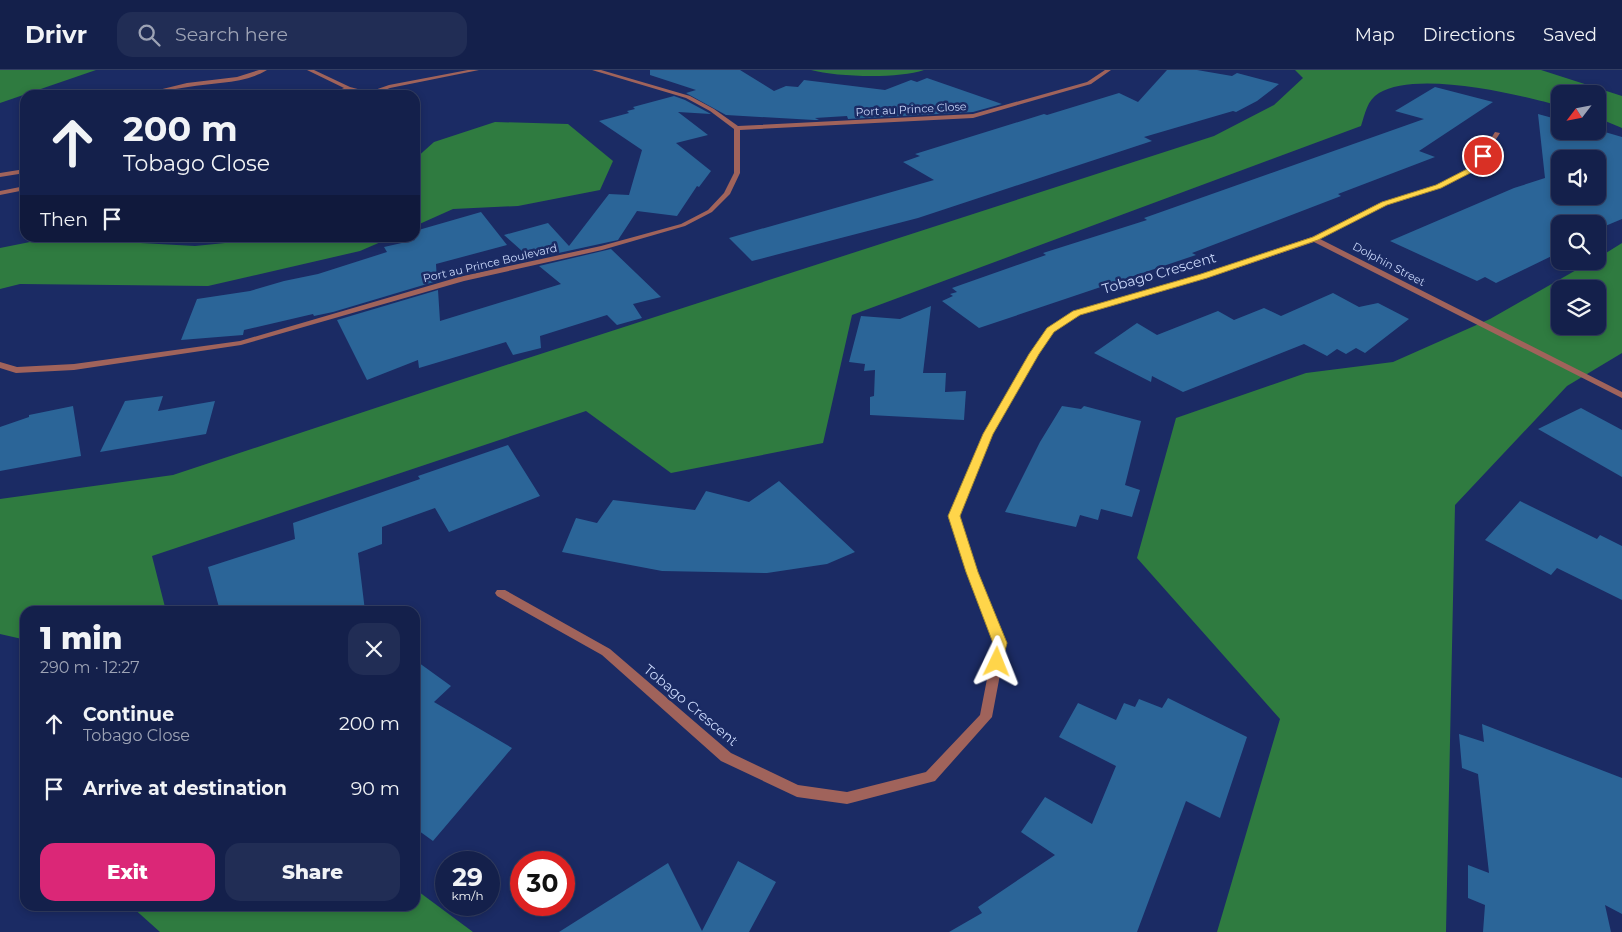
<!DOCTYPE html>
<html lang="en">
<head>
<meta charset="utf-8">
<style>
	body { margin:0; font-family:Montserrat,sans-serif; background:#212d55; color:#f1f3f6; height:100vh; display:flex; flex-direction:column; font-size:19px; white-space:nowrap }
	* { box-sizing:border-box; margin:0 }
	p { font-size:16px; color:#9da3b5 }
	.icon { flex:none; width:28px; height:28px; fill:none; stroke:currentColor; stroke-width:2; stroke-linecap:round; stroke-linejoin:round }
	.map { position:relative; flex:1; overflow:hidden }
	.panel { position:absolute; left:20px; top:536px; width:400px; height:305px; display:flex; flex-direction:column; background:#14204b; border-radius:15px; box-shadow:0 2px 8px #0003,0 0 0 1px #333e63 }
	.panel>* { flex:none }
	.hud { position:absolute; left:20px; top:20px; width:400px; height:152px; border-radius:15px; box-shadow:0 2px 8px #0003,0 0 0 1px #333e63; background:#14204b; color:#f1f3f6; overflow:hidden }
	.needle { width:32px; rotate:238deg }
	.tools { position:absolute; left:1551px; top:15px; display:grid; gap:10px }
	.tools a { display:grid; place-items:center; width:55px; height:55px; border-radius:10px; background:#14204b; box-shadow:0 2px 8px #0003,0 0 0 1px #333e63; font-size:25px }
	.speed { position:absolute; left:435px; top:781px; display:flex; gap:10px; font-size:25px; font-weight:700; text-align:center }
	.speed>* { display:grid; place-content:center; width:65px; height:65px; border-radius:50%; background:#14204b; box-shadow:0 2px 8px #0003,0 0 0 1px #333e63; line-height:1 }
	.speed small { font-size:12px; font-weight:400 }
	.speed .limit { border:8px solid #d22; background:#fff; color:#111 }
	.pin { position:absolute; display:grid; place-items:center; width:42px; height:42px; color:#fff; margin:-21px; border:2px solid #fff; border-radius:50%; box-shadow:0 1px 5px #0007 }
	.me { position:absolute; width:55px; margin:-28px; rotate:2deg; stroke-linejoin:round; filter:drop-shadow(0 0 4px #0008) }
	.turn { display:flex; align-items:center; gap:18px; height:105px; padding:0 20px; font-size:22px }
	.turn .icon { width:65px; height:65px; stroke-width:2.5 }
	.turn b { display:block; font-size:35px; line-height:42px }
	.then { display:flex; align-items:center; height:48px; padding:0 20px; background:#0003; gap:10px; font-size:19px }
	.round { display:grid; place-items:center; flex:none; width:52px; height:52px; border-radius:15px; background:#212d55 }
	.headline { display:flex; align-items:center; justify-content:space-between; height:85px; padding:0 20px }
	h1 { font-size:30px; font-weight:800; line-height:38px }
	.primary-button { display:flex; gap:10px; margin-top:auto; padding:10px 20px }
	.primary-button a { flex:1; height:58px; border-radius:15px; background:#db2777; color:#fff; font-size:20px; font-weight:800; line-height:58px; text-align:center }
	.primary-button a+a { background:#212d55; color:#f1f3f6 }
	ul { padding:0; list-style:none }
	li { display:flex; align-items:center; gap:15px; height:65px; padding:0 20px }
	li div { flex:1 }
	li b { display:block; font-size:19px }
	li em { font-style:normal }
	header { display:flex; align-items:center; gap:30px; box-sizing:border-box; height:70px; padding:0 25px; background:#14204b; border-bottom:1px solid #333e63 }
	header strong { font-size:24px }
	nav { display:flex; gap:28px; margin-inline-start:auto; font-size:18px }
	.search { width:350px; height:45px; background:#212d55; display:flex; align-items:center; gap:12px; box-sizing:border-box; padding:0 18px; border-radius:15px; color:#9da3b5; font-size:19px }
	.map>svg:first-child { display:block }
	.water { fill:#2f7b40; fill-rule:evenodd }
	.building { fill:#2b6598; fill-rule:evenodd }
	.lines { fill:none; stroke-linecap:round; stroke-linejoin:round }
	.street { fill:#a0635b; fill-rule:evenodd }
	.route { fill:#ffd54a; stroke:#a68a30 }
	.labels { text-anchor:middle; stroke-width:5; stroke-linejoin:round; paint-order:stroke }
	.far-street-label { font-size:11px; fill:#c9d7fa; stroke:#1b2b64 }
	.street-label { font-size:14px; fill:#c9d7fa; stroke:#1b2b64 }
</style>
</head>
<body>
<header>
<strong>Drivr</strong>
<div class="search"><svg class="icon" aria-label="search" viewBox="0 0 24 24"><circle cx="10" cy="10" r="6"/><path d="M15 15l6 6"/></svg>Search here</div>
<nav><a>Map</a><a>Directions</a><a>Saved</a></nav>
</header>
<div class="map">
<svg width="1622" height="862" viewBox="0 0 1622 862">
	<rect width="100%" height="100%" fill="#1b2b64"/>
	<g class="water">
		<polygon points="0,0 96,0 0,33"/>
		<path d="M811 0H924C898 9 837 7 811 0Z"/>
		<path d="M1295 0H1541L1622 26V58L1598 48V24H1560V36C1519 24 1416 0 1379 23 1367 30 1365 44 1361 56L852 245 823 373 671 403 586 341 152 486 166 541H25V595L22 569 0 564V429L173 405 454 312 1214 66 1274 35 1303 8Z"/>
		<polygon points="495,52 568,54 613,91 600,120 518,136 453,139 415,156 415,89 434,72"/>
		<polygon points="50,168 195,176 255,170 262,168 390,168 360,181 208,216 20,214 0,219 0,178"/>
		<path d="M1622 173V283L1567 316 1455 435 1446 862H1217L1280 649 1137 488 1176 348 1306 303 1393 292 1490 249 1592 191H1598V188ZM1560 219H1598V256H1560Z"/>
		<polygon points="415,819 473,862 160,862 131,836 415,836"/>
	</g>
	<g class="building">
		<polygon points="650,0 740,0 774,21 786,16 798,17 804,10 885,20 911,10 917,12 927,8 1002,34 973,42 848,49 847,46 815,48 819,50 814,50 726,45 686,23 696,20 650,5"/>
		<polygon points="1167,0 1197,0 1232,6 1237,3 1279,14 1257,31 1236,42 1233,41 1144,67 1152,71 918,148 752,191 729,168 934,110 903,92 920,86 915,84 1044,44 1047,45 1119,23 1138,32"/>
		<polygon points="1435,17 1493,32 1419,81 1435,87 1338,124 1341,126 1192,183 1196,185 979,258 942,231 953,226 950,224 957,222 952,218 1046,185 1043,183 1147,150 1144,148 1424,49 1395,41"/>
		<polygon points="674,26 685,30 711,44 678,42 708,65 676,73 711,101 699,117 697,116 677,146 637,141 618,170 531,189 504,165 548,153 569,176 609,124 629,125 642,80 599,51 629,43 627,41 635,39 633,37"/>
		<path d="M1538 44 1560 50V61L1598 60 1622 67V149L1598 159V154H1560V182L1496 213 1485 207 1477 211 1390 171 1514 118 1545 108ZM1560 89H1598V126H1560Z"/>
		<polygon points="481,142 507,175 436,194 437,211 333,242 314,246 313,244 244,260 243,265 181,270 197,229 250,221 284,211 318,204 387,182 384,177 415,170 415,161"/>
		<polygon points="611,179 661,227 633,234 642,248 617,255 607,245 540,266 541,278 513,285 506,272 419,298 418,290 367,310 337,250 438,220 440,251 561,214 539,196"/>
		<polygon points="1333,223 1359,237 1378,233 1409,249 1365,283 1356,278 1346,284 1337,279 1327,286 1304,274 1183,322 1152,306 1151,312 1094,283 1137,253 1157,265 1218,241 1234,250 1264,238 1281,246"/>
		<polygon points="931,236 923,303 946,303 945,322 966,321 964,350 870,345 870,327 874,326 875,300 864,301 865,294 849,292 861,246 900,249"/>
		<polygon points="163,326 158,341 215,331 206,364 100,382 125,331"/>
		<polygon points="73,336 81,386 0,401 0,357 29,347 29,345"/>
		<polygon points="1062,336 1081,339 1084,336 1141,351 1125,415 1140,420 1132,447 1101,439 1098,450 1080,445 1076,457 1005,442 1040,372"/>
		<polygon points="1581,338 1622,360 1622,407 1538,359"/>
		<polygon points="508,375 540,426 449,462 435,438 382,457 382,474 358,483 365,541 220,541 208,497 295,469 293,453 420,409 418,406"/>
		<polygon points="779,411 855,482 827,494 767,503 662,501 562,482 576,448 597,453 613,430 695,440 706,421 749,432"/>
		<polygon points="1520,431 1597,469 1600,465 1622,476 1622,530 1557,498 1551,505 1485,470"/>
		<polygon points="415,590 451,616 434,632 512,678 433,771 415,758"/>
		<polygon points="1168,628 1247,667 1220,748 1186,731 1137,862 949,862 982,843 978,837 1055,785 1021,762 1045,727 1092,754 1116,696 1059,667 1078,633 1116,650 1124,633 1135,637 1139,629 1162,638"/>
		<polygon points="1482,654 1622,708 1622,844 1605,835 1611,862 1483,862 1485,835 1468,828 1468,795 1489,803 1478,704 1462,698 1459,664 1484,672"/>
		<polygon points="738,791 776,812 749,862 559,862 668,793 702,861"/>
	</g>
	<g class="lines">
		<g class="street">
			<path d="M259 0H267C244 14 214 12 188 17 171 19 155 25 138 25L187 13 237 7Z"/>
			<polygon points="307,0 314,0 350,17 369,22 389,15 468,0 479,0 390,18 372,25 363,25 348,20 337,25 329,25 344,18"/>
			<polygon points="592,0 601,0 690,26 714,39 738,56 973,44 1087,12 1105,0 1111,0 1091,14 973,48 740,60 740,103 730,124 712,142 685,156 602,180 464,211 241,275 74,300 16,303 0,298 0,292 17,297 74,294 240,271 459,207 601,176 681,154 708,140 724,123 734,103 734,59 710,41 686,28"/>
			<polygon points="1495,62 1500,63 1477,99 1441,118 1386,134 1320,169 1622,322 1622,328 1314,172 1207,208 1080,245 1053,262 1038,284 993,364 959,446 977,502 1006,573 992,647 935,711 847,734 797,727 721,691 602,585 497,526 495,523 497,520 505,520 610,579 731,683 798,715 847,722 926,702 980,645 994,573 967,502 949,446 983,364 1030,284 1047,258 1074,241 1201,204 1312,167 1382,132 1437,116 1473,97"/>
			<polygon points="25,99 25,103 0,107 0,103"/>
			<polygon points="25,116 25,120 0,125 0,121"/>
		</g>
	</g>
	<polygon class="route" points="1480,84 1486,86 1478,99 1441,118 1387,135 1318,170 1207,208 1080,245 1054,262 1039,284 993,364 960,446 978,502 1007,573 1001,596 997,597 992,596 990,592 993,573 966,502 948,446 983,364 1029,284 1047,258 1073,241 1201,204 1313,167 1382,132 1436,115 1473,96"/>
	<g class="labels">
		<g class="far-street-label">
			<text transform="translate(911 39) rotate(-3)" y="4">Port au Prince Close</text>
			<text transform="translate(490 193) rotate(-13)" y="4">Port au Prince Boulevard</text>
			<text transform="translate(1389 194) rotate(28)" y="4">Dolphin Street</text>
		</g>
		<g class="street-label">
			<text transform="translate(1159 203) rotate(-16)" y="5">Tobago Crescent</text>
			<text transform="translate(691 635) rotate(40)" y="5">Tobago Crescent</text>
		</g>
	</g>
</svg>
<div class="tools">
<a><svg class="needle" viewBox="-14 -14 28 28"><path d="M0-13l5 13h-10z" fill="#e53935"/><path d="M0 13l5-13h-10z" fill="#9da3b5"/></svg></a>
<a><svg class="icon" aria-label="sound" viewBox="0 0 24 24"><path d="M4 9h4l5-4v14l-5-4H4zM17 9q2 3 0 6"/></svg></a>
<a><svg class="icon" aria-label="search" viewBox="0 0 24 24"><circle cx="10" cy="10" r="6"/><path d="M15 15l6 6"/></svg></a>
<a><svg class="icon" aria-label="layers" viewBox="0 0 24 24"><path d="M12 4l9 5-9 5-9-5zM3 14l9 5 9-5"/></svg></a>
</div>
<div class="speed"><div>29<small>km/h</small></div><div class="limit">30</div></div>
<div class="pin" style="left:1483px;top:86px;background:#d93025"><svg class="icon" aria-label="arrive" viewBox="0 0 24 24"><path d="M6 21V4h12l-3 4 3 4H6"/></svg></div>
<svg class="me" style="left:997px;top:592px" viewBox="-20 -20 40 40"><path d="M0-17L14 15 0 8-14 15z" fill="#ffd54a" stroke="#fff" stroke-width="4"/></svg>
<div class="hud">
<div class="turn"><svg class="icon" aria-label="ahead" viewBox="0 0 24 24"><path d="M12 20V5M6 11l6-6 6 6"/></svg><div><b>200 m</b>Tobago Close</div></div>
<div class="then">Then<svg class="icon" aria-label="arrive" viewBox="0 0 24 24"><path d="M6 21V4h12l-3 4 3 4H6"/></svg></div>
</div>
<section class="panel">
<div class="headline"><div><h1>1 min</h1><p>290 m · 12:27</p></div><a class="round"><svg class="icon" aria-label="close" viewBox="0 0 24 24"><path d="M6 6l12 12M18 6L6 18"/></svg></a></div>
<ul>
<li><svg class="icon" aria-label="ahead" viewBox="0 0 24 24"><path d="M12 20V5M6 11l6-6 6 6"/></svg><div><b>Continue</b><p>Tobago Close</p></div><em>200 m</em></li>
<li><svg class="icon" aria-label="arrive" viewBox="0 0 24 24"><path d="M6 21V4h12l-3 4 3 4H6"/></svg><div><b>Arrive at destination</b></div><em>90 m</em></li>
</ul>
<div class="primary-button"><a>Exit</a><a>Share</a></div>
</section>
</div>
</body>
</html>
